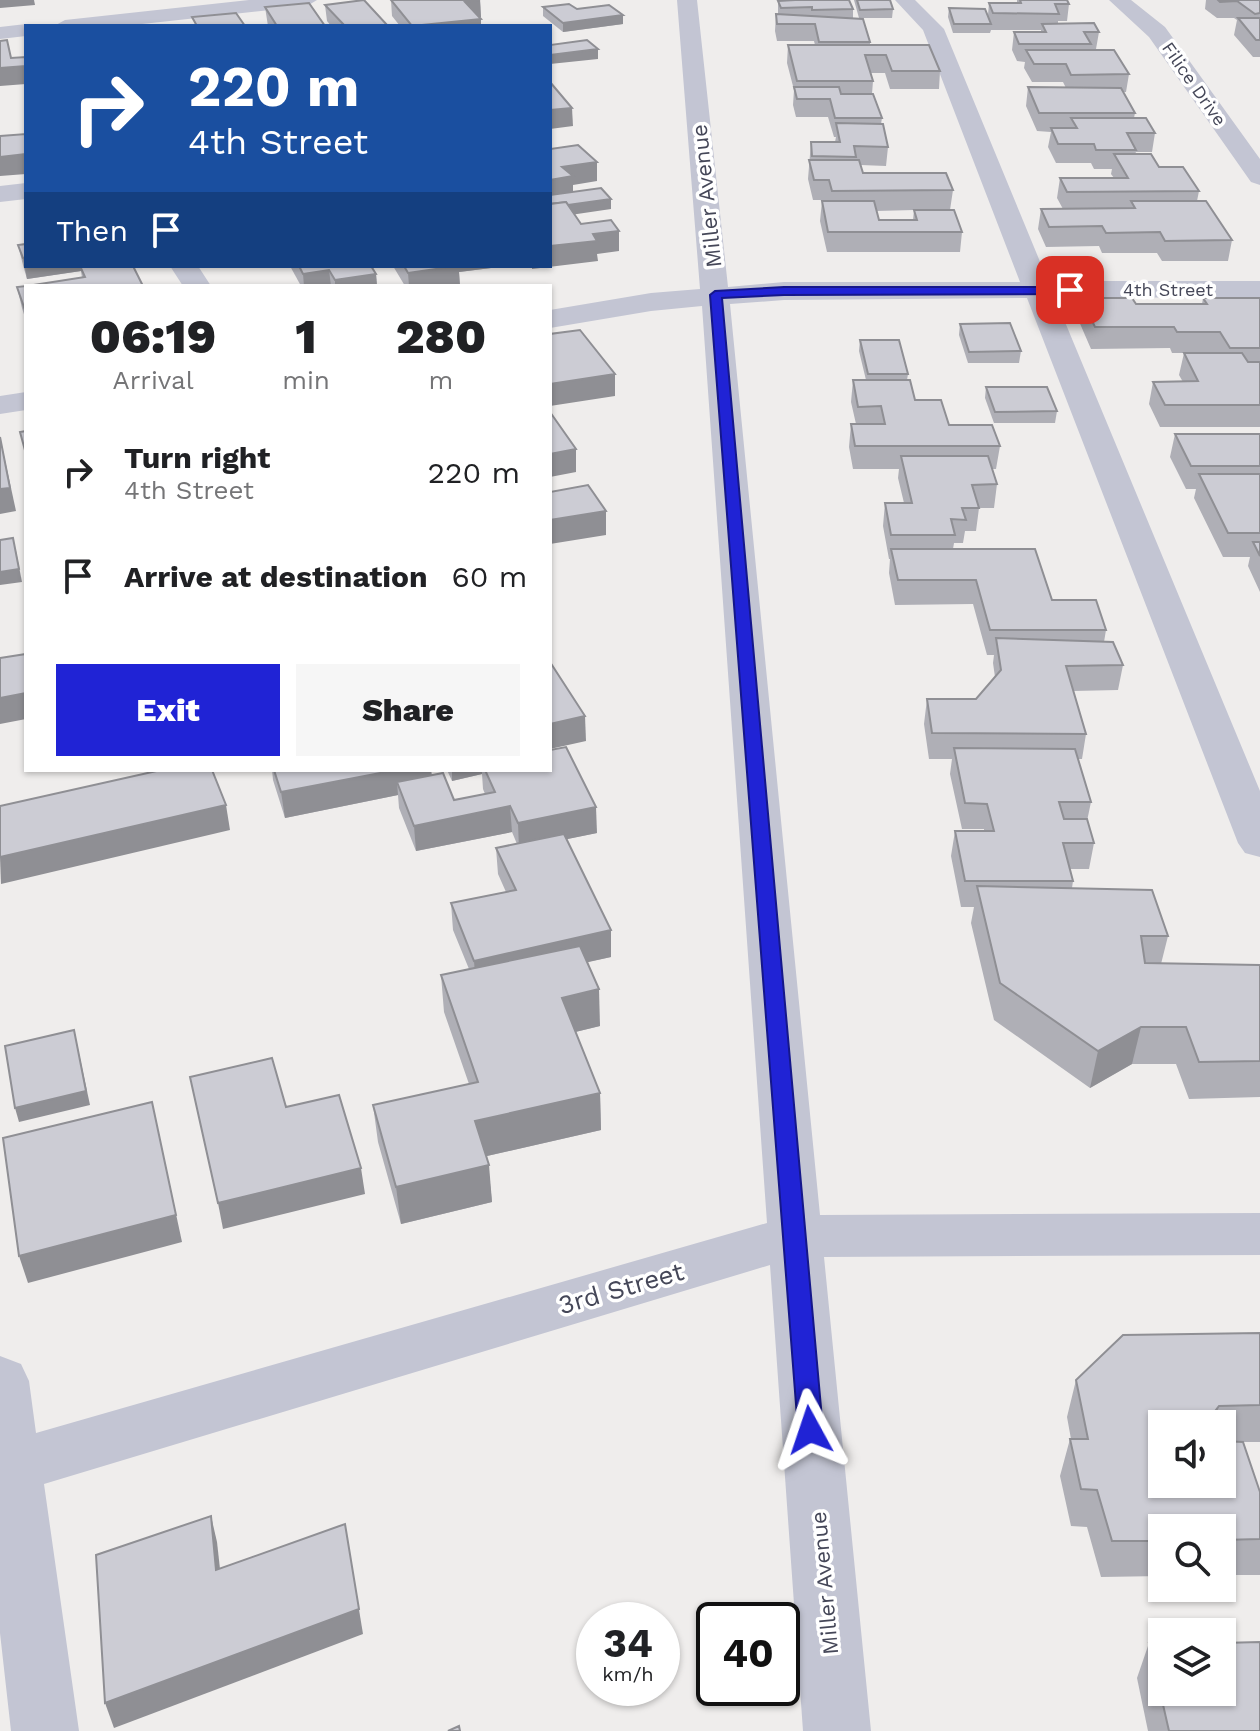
<!DOCTYPE html>
<html lang="en">
<head>
<meta charset="utf-8">
<style>
	body { margin:0; font-family:"Work Sans",sans-serif; background:#f6f6f6; color:#202124; height:100vh; display:flex; flex-direction:column; font-size:30px; white-space:nowrap }
	* { box-sizing:border-box; margin:0 }
	p { font-size:26px; color:#757577 }
	.icon { flex:none; width:44px; height:44px; fill:none; stroke:currentColor; stroke-width:2; stroke-linecap:round; stroke-linejoin:round }
	.map { position:relative; flex:1; overflow:hidden }
	.details { position:absolute; left:24px; top:284px; width:528px; height:488px; display:flex; flex-direction:column; background:#fff; border-radius:0px; box-shadow:0 2px 6px #0004 }
	.details>* { flex:none }
	.hud { position:absolute; left:24px; top:24px; width:528px; height:244px; border-radius:0px; box-shadow:0 2px 6px #0004; background:#1a4fa0; color:#fff; overflow:hidden }
	.buttons { position:absolute; left:1148px; top:1410px; display:grid; gap:16px }
	.buttons a { display:grid; place-items:center; width:88px; height:88px; border-radius:0px; background:#fff; box-shadow:0 2px 6px #0004; font-size:40px }
	.speed { position:absolute; left:576px; top:1602px; display:flex; gap:16px; font-size:40px; font-weight:700; text-align:center }
	.speed>* { display:grid; place-content:center; width:104px; height:104px; border-radius:50%; background:#fff; box-shadow:0 2px 6px #0004; line-height:1 }
	.speed small { font-size:20px; font-weight:400 }
	.speed .limit { border:4px solid #111; border-radius:12px; background:#fff; color:#111 }
	.pin { position:absolute; display:grid; place-items:center; width:68px; height:68px; color:#fff; margin:-34px; border-radius:16px; box-shadow:0 4px 12px #0006 }
	.me { position:absolute; width:88px; margin:-44px; rotate:355deg; stroke-linejoin:round; filter:drop-shadow(0 0 6px #0008) }
	.turn { display:flex; align-items:center; gap:28px; height:168px; padding:0 32px; font-size:36px }
	.turn .icon { width:104px; height:104px; stroke-width:2.5 }
	.turn b { display:block; font-size:56px; line-height:68px }
	.then { display:flex; align-items:center; height:76px; padding:0 32px; background:#0003; gap:16px; font-size:30px }
	.eta { display:flex; justify-content:space-evenly; align-items:center; height:136px; text-align:center }
	.eta b { font-size:48px; font-weight:800; line-height:56px }
	.action { display:flex; gap:16px; margin-top:auto; padding:16px 32px }
	.action a { flex:1; height:92px; border-radius:0px; background:#2023d5; color:#fff; font-size:32px; font-weight:800; line-height:92px; text-align:center }
	.action a+a { background:#f6f6f6; color:#202124 }
	ul { padding:0; list-style:none }
	li { display:flex; align-items:center; gap:24px; height:104px; padding:0 32px }
	li div { flex:1 }
	li b { display:block; font-size:30px }
	li em { font-style:normal }
	.map>svg:first-child { display:block }
	.lines { fill:none; stroke-linecap:round; stroke-linejoin:round }
	.minor { fill:#c3c5d3; fill-rule:evenodd }
	.wall { fill:#afafb6; fill-rule:evenodd }
	.shaded-wall { fill:#8f8f94 }
	.building { fill:#ccccd4; stroke:#8f8f94; stroke-width:2 }
	.route { fill:#2023d5; stroke:#15178a; stroke-width:2 }
	.labels { text-anchor:middle; stroke-width:7; stroke-linejoin:round; paint-order:stroke }
	.far-street-label { font-size:18px; fill:#454758; stroke:#fff }
	.street-label { font-size:22px; fill:#454758; stroke:#fff }
	.near-street-label { font-size:26px; fill:#454758; stroke:#fff }
</style>
</head>
<body>
<div class="map">
<svg width="1260" height="1731" viewBox="0 0 1260 1731">
	<rect width="100%" height="100%" fill="#efedec"/>
	<g class="lines">
		<g class="minor">
			<polygon points="249,0 317,0 307,6 124,26 54,26 65,20"/>
			<polygon points="677,0 697,0 728,287 784,282 1020,282 923,30 895,0 915,0 944,29 1048,281 1260,281 1260,297 1055,298 1260,791 1260,857 1245,853 1238,843 1027,298 784,300 730,304 820,1215 1260,1213 1260,1255 824,1257 871,1731 803,1731 770,1265 44,1484 79,1731 11,1731 0,1633 0,1356 21,1364 29,1381 36,1433 767,1223 702,306 651,311 550,328 550,310 651,293 700,289"/>
			<polygon points="1109,0 1131,0 1165,27 1260,159 1260,185 1251,182 1149,37"/>
			<polygon points="26,24 34,26 26,26 26,36 0,39 0,27"/>
			<polygon points="26,183 26,199 0,202 0,186"/>
			<polygon points="170,266 198,266 211,286 183,286"/>
			<polygon points="26,392 26,410 0,414 0,396"/>
		</g>
	</g>
	<g class="wall">
		<polygon points="391,0 480,0 481,17 479,17 481,26 400,26 392,16"/>
		<path d="M788 0H849L853 9V18L870 42V45L940 71 939 89H890L885 73H871L873 81 872 94 882 118 881 124 888 147 886 166 861 165 863 173 953 190 950 210 962 232 960 252H827L820 221 822 201H828V200H813L808 179 811 142H835L836 137H834L828 117H796L793 105 794 90 787 63 788 45H815L814 41H777L775 31 776 14H778V1ZM914 210 913 220H879L876 211Z"/>
		<polygon points="854,0 890,0 893,9 892,18 859,18"/>
		<polygon points="1017,0 1067,0 1069,4 1067,21 1058,21 1058,24 1099,32 1096,49 1090,50 1129,74 1126,92 1123,92 1135,113 1134,118 1155,133 1152,152 1136,152 1135,154 1199,191 1197,201 1232,240 1228,261 1162,261 1157,253 1102,253 1099,246 1046,247 1038,229 1041,209 1063,209 1057,198 1060,178 1114,178 1111,174 1112,169 1094,169 1091,163 1056,163 1048,147 1051,132 1037,131 1026,106 1028,87 1066,88 1063,82 1032,82 1024,68 1025,62 1017,61 1012,50 1014,32 1041,32 1041,30 991,30 990,33 953,33 948,17 949,8 988,15 989,3 1017,3"/>
		<polygon points="1206,0 1260,0 1260,57 1253,57 1234,35 1237,20 1234,18 1217,18 1205,9"/>
		<polygon points="325,5 388,26 331,26 327,21"/>
		<polygon points="265,7 325,26 268,26"/>
		<polygon points="543,7 577,9 623,15 623,24 563,32 543,16"/>
		<polygon points="18,245 133,266 82,278 81,271 27,279 23,265"/>
		<polygon points="290,266 371,266 376,274 377,286 301,286"/>
		<polygon points="393,266 499,266 499,267 459,272 460,286 405,286"/>
		<polygon points="26,286 26,321 22,308 17,287"/>
		<polygon points="1081,298 1136,304 1202,304 1203,298 1260,298 1260,427 1160,427 1149,404 1153,382 1183,382 1179,375 1184,353 1172,353 1170,348 1091,349 1078,319"/>
		<polygon points="960,324 1021,351 1019,363 968,363 959,335"/>
		<polygon points="860,340 908,374 907,380 915,400 949,425 1000,446 996,469 992,469 997,484 994,508 979,508 976,531 965,531 963,543 954,543 953,549 1052,600 1106,630 1104,642 1123,665 1118,690 1073,691 1086,734 1082,759 1078,759 1091,802 1087,821 1094,843 1089,869 1070,869 1073,881 1072,888 1168,936 1161,964 1260,965 1260,1097 1189,1099 1176,1064 1132,1064 1090,1088 994,1020 971,923 974,907 961,907 951,856 955,831 984,831 984,829 962,829 950,774 952,759 929,759 924,724 927,699 976,699 995,677 993,663 994,655 987,655 973,604 895,605 889,573 890,559 889,559 883,526 885,503 904,503 898,478 899,469 853,469 849,447 851,424 856,424 851,402 853,380 866,380 859,351"/>
		<polygon points="986,387 1057,411 1055,423 994,423 985,398"/>
		<polygon points="1175,434 1260,434 1260,592 1248,566 1250,557 1223,557 1194,498 1196,489 1186,489 1170,457"/>
		<polygon points="272,770 431,770 432,775 454,800 485,794 483,789 482,774 452,781 447,770 550,770 597,833 567,839 611,957 587,962 600,1026 575,1032 600,1093 601,1130 487,1156 492,1202 401,1224 378,1142 373,1105 469,1084 444,1012 441,975 469,969 453,930 451,903 506,892 498,874 496,848 517,844 512,832 416,851 399,808 398,795 285,818 273,780"/>
		<path d="M1260 1333V1442H1243L1260 1492V1575H1222V1528H1162V1576L1101 1577 1087 1527 1071 1526 1060 1476 1070 1439H1071L1067 1417 1076 1380ZM1162 1424H1222V1484Z"/>
		<polygon points="1149,1643 1260,1731 1148,1731 1137,1678"/>
	</g>
	<g class="shaded-wall">
		<polygon points="0,0 34,0 35,5 0,8"/>
		<polygon points="480,0 481,17 466,19 465,2"/>
		<polygon points="623,15 623,24 563,32 563,23"/>
		<polygon points="481,19 481,26 412,26"/>
		<polygon points="598,49 598,59 550,64 550,55"/>
		<polygon points="26,66 26,84 0,86 0,68"/>
		<polygon points="572,108 573,126 550,129 550,110"/>
		<polygon points="26,154 26,174 0,176 0,157"/>
		<polygon points="597,162 597,181 573,185 573,196 550,199 550,180 562,167"/>
		<polygon points="611,199 611,209 550,218 550,207"/>
		<polygon points="619,231 619,251 597,254 598,261 532,269 532,266 550,266 550,246 593,234"/>
		<polygon points="23,258 26,258 26,266 80,266 81,271 27,279"/>
		<polygon points="451,266 499,266 499,267 459,272 460,286 409,286 408,273"/>
		<polygon points="329,270 331,286 304,286 303,274"/>
		<polygon points="376,274 377,286 335,286 335,280"/>
		<polygon points="615,374 615,396 550,406 550,384"/>
		<polygon points="0,437 16,511 0,514"/>
		<polygon points="576,449 576,472 550,477 550,454"/>
		<polygon points="606,511 606,535 550,544 550,520"/>
		<polygon points="16,551 22,582 0,585 0,572"/>
		<polygon points="26,693 26,719 0,724 0,698"/>
		<polygon points="585,716 586,741 550,749 550,724"/>
		<polygon points="396,770 431,770 433,789 397,782 398,795 285,818 281,792"/>
		<polygon points="452,770 482,770 482,774 452,781"/>
		<polygon points="226,805 230,830 1,884 0,857"/>
		<polygon points="510,806 512,832 416,851 414,826"/>
		<polygon points="596,807 597,833 519,849 518,823"/>
		<polygon points="611,930 611,957 476,987 474,961"/>
		<polygon points="599,989 600,1026 563,1035 562,998"/>
		<polygon points="1141,1027 1132,1064 1090,1088 1098,1051"/>
		<polygon points="74,1030 90,1105 19,1122 15,1108"/>
		<polygon points="600,1093 601,1130 478,1158 475,1121"/>
		<polygon points="152,1102 182,1242 28,1283 19,1256"/>
		<polygon points="489,1165 492,1202 401,1224 396,1187"/>
		<polygon points="361,1168 365,1194 223,1229 218,1203"/>
		<polygon points="1219,1406 1213,1424 1205,1424"/>
		<polygon points="211,1516 217,1542 223,1596 216,1570"/>
		<polygon points="345,1524 363,1634 114,1728 105,1703"/>
	</g>
	<g class="building">
		<polygon points="364,0 388,26 345,26 325,5"/>
		<polygon points="391,0 480,0 465,2 481,19 412,26"/>
		<polygon points="795,0 849,0 853,9 812,10 812,7 781,8 778,1"/>
		<polygon points="857,0 890,0 893,9 860,10"/>
		<polygon points="1020,0 1067,0 1069,4 1055,4 1059,14 993,13 989,3 1021,3"/>
		<polygon points="1218,0 1260,0 1260,13 1255,14 1237,1 1220,2"/>
		<polygon points="309,3 325,26 277,26 265,7"/>
		<polygon points="569,4 577,9 609,5 623,15 563,23 543,7"/>
		<polygon points="949,8 985,9 991,24 954,24"/>
		<polygon points="236,13 245,26 197,26 192,17"/>
		<polygon points="776,14 863,19 870,42 819,42 815,24 777,24"/>
		<polygon points="1238,18 1260,18 1260,40 1256,40"/>
		<polygon points="1094,23 1099,32 1084,32 1091,44 1019,44 1014,32 1046,32 1042,24"/>
		<polygon points="7,40 11,58 26,57 26,66 0,68 0,41"/>
		<polygon points="587,40 598,49 550,55 550,45"/>
		<polygon points="788,45 929,45 940,71 892,71 886,55 865,55 873,81 797,81"/>
		<polygon points="1026,50 1114,50 1129,74 1071,75 1066,64 1034,64"/>
		<polygon points="550,82 572,108 550,110"/>
		<polygon points="794,87 839,87 841,94 873,94 882,118 835,118 830,99 797,99"/>
		<polygon points="1028,87 1121,88 1135,113 1039,113"/>
		<polygon points="1071,118 1146,118 1155,133 1127,133 1136,150 1096,150 1094,144 1058,144 1051,128 1077,128"/>
		<polygon points="836,123 883,124 888,147 854,146 856,157 812,156 811,142 840,142"/>
		<polygon points="26,134 26,154 0,157 0,136"/>
		<polygon points="578,145 597,162 562,167 573,176 550,180 550,149"/>
		<polygon points="1114,154 1151,154 1159,167 1183,167 1199,191 1067,192 1060,178 1128,178"/>
		<polygon points="809,160 859,160 863,173 946,173 953,190 832,191 829,180 814,180"/>
		<polygon points="601,188 611,199 568,205 566,202 550,204 550,195"/>
		<polygon points="822,201 874,201 879,220 917,220 914,210 954,210 962,232 828,232"/>
		<polygon points="1131,201 1206,201 1232,240 1165,241 1160,232 1106,233 1102,226 1049,227 1041,209 1135,208"/>
		<polygon points="566,202 581,224 611,220 619,231 593,234 597,241 550,246 550,204"/>
		<polygon points="26,244 26,258 23,258 18,245"/>
		<polygon points="80,266 133,266 143,286 27,286 85,277"/>
		<polygon points="299,266 371,266 376,274 335,280 329,270 303,274"/>
		<polygon points="404,266 457,266 408,273"/>
		<polygon points="26,286 26,310 25,310 17,287"/>
		<polygon points="1081,298 1132,298 1136,304 1207,304 1203,298 1260,298 1260,348 1230,348 1220,332 1177,332 1174,327 1095,327"/>
		<polygon points="1010,323 1021,351 969,352 960,324"/>
		<polygon points="580,330 615,374 550,384 550,334"/>
		<polygon points="860,340 899,340 908,374 868,374"/>
		<polygon points="1184,353 1242,353 1248,362 1260,362 1260,405 1165,405 1153,382 1198,381"/>
		<polygon points="853,380 910,380 915,400 941,400 949,425 992,425 1000,446 855,446 851,424 885,424 881,406 858,407"/>
		<polygon points="986,387 1047,387 1057,411 995,412"/>
		<polygon points="550,412 576,449 550,454"/>
		<polygon points="26,431 26,454 20,432"/>
		<polygon points="1175,434 1260,434 1260,466 1191,466"/>
		<polygon points="0,437 10,488 0,489"/>
		<polygon points="901,456 988,456 997,484 972,485 979,508 962,508 966,520 951,519 955,535 891,535 885,503 912,503"/>
		<polygon points="1199,474 1260,474 1260,533 1228,533"/>
		<polygon points="588,485 606,511 550,520 550,492"/>
		<polygon points="13,538 19,569 0,572 0,540"/>
		<polygon points="1253,542 1260,542 1260,556"/>
		<polygon points="891,549 1035,549 1052,600 1096,600 1106,630 990,630 976,580 898,580"/>
		<polygon points="996,638 1113,642 1123,665 1066,666 1086,734 932,733 927,699 976,699 1001,670"/>
		<polygon points="26,654 26,693 0,698 0,658"/>
		<polygon points="550,662 585,716 550,724"/>
		<polygon points="566,747 596,807 518,823 510,806 414,826 397,782 443,773 454,800 495,792 485,770 550,770 550,750"/>
		<polygon points="954,748 1075,749 1091,802 1059,802 1064,819 1087,819 1094,843 1063,843 1073,881 965,881 955,831 994,831 987,804 965,803"/>
		<polygon points="161,770 212,770 226,805 0,857 0,806"/>
		<polygon points="274,770 396,770 281,792"/>
		<polygon points="564,834 611,930 474,961 451,903 516,890 496,848"/>
		<polygon points="977,886 1152,890 1168,936 1141,936 1145,963 1260,965 1260,1061 1199,1062 1186,1027 1141,1027 1098,1051 1000,983"/>
		<polygon points="580,946 599,989 562,998 600,1093 475,1121 489,1165 396,1187 373,1105 478,1082 441,975"/>
		<polygon points="74,1030 86,1091 15,1108 5,1046"/>
		<polygon points="272,1058 286,1107 339,1095 361,1168 218,1203 190,1077"/>
		<polygon points="152,1102 176,1215 19,1256 3,1138"/>
		<polygon points="1260,1333 1260,1405 1219,1406 1205,1424 1162,1424 1162,1484 1222,1484 1222,1441 1243,1442 1260,1492 1260,1539 1222,1540 1222,1528 1162,1528 1162,1541 1112,1541 1097,1490 1081,1489 1070,1439 1088,1439 1076,1380 1123,1335"/>
		<polygon points="211,1516 216,1570 345,1524 359,1609 105,1703 96,1555"/>
		<polygon points="1260,1642 1260,1731 1169,1731 1149,1643 1162,1643 1162,1692 1222,1692 1222,1643"/>
		<polygon points="459,1726 460,1731 448,1731"/>
	</g>
	<polygon class="route" points="784,287 1070,287 1076,290 1070,294 784,295 722,298 823,1430 819,1438 810,1441 802,1438 798,1430 710,295 715,291"/>
	<g class="labels">
		<g class="far-street-label">
			<text transform="translate(1194 84) rotate(55)" y="6">Filice Drive</text>
			<text x="1168" y="296">4th Street</text>
		</g>
		<g class="street-label">
			<text transform="translate(706 196) rotate(-96)" y="8">Miller Avenue</text>
			<text transform="translate(824 1583) rotate(-95)" y="8">Miller Avenue</text>
		</g>
		<g class="near-street-label">
			<text transform="translate(621 1288) rotate(-16)" y="9">3rd Street</text>
		</g>
	</g>
</svg>
<div class="buttons">
<a><svg class="icon" aria-label="sound" viewBox="0 0 24 24"><path d="M4 9h4l5-4v14l-5-4H4zM17 9q2 3 0 6"/></svg></a>
<a><svg class="icon" aria-label="search" viewBox="0 0 24 24"><circle cx="10" cy="10" r="6"/><path d="M15 15l6 6"/></svg></a>
<a><svg class="icon" aria-label="layers" viewBox="0 0 24 24"><path d="M12 4l9 5-9 5-9-5zM3 14l9 5 9-5"/></svg></a>
</div>
<div class="speed"><div>34<small>km/h</small></div><div class="limit">40</div></div>
<div class="pin" style="left:1070px;top:290px;background:#d93025"><svg class="icon" aria-label="arrive" viewBox="0 0 24 24"><path d="M6 21V4h12l-3 4 3 4H6"/></svg></div>
<svg class="me" style="left:810px;top:1430px" viewBox="-20 -20 40 40"><path d="M0-17L14 15 0 8-14 15z" fill="#2023d5" stroke="#fff" stroke-width="4"/></svg>
<div class="hud">
<div class="turn"><svg class="icon" aria-label="right" viewBox="0 0 24 24"><path d="M7 20v-9h11M14 6l5 5-5 5"/></svg><div><b>220 m</b>4th Street</div></div>
<div class="then">Then<svg class="icon" aria-label="arrive" viewBox="0 0 24 24"><path d="M6 21V4h12l-3 4 3 4H6"/></svg></div>
</div>
<section class="details">
<div class="eta">
<div><b>06:19</b><p>Arrival</p></div>
<div><b>1</b><p>min</p></div>
<div><b>280</b><p>m</p></div>
</div>
<ul>
<li><svg class="icon" aria-label="right" viewBox="0 0 24 24"><path d="M7 20v-9h11M14 6l5 5-5 5"/></svg><div><b>Turn right</b><p>4th Street</p></div><em>220 m</em></li>
<li><svg class="icon" aria-label="arrive" viewBox="0 0 24 24"><path d="M6 21V4h12l-3 4 3 4H6"/></svg><div><b>Arrive at destination</b></div><em>60 m</em></li>
</ul>
<div class="action"><a>Exit</a><a>Share</a></div>
</section>
</div>
</body>
</html>
